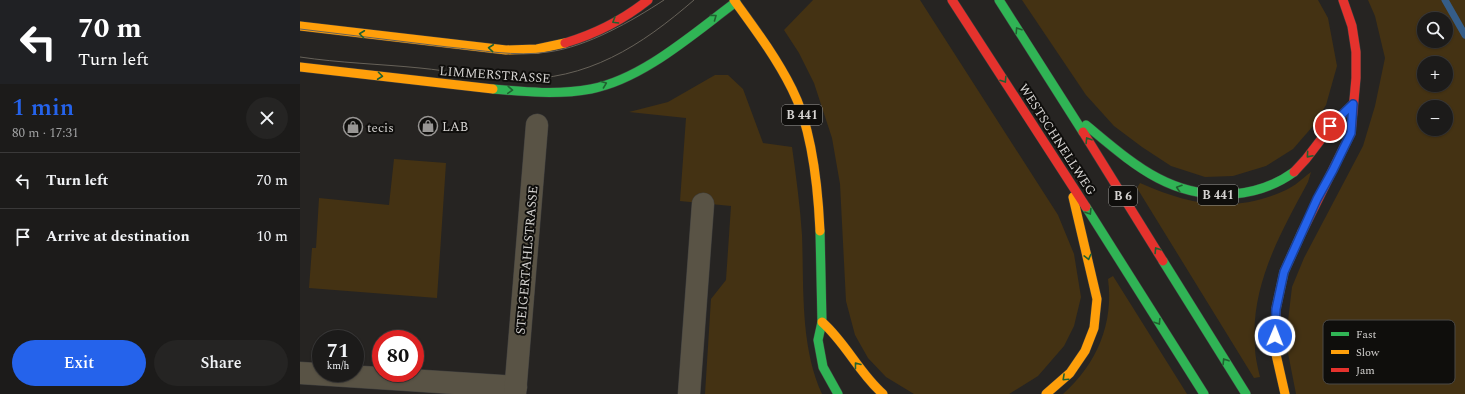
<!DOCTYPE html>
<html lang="en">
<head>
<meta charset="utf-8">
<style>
	body { margin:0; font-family:Spectral,serif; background:#252423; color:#f1f3f6; height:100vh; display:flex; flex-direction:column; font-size:15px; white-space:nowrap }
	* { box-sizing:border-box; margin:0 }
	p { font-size:13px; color:#a0a1a2 }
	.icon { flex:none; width:22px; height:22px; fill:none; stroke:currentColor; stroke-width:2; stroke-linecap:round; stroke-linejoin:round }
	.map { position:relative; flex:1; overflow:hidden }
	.drawer { display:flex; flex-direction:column; background:#1c1b1a; width:300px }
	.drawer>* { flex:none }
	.guide { background:#202124; color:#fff; overflow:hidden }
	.tools { position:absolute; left:1117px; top:12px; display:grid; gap:8px }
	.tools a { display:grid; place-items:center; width:36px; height:36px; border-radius:50%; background:#1c1b1a; box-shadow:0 1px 3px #0004,0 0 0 1px #3a3939; font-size:20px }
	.speed { position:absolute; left:12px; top:330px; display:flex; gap:8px; font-size:20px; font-weight:700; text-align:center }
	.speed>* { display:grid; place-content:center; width:52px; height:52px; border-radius:50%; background:#1c1b1a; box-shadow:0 1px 3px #0004,0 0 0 1px #3a3939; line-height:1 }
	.speed small { font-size:10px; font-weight:400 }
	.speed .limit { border:6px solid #d22; background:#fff; color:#111 }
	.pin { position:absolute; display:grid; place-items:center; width:34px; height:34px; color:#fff; margin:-17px; border:2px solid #fff; border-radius:50%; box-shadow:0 1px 4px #0007 }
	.me { position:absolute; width:44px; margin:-22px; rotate:1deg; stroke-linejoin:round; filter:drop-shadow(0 0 3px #0008) }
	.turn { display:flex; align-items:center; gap:14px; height:84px; padding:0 12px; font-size:18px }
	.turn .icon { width:52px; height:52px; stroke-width:2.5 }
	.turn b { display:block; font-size:28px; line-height:34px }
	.round { display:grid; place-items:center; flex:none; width:42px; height:42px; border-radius:21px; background:#252423 }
	.overview { display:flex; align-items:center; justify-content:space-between; height:68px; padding:0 12px }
	h1 { font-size:24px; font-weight:600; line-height:30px; color:#2563eb }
	.action { display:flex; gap:8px; margin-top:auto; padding:8px 12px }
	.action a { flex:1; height:46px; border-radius:24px; background:#2563eb; color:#fff; font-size:16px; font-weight:600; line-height:46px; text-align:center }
	.action a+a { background:#252423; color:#f1f3f6 }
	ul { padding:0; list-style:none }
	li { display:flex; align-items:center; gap:12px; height:56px; padding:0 12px; border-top:1px solid #3a3939 }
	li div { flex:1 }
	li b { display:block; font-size:15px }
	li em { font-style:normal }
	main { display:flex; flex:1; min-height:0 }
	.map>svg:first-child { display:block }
	.green { fill:#443213; fill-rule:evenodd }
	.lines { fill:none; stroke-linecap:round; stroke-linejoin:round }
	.stream { stroke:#355d88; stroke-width:7 }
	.street-casing { stroke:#41403f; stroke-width:23 }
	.fast-casing { stroke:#41403f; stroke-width:10 }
	.slow-casing { stroke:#41403f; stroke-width:10 }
	.jam-casing { stroke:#41403f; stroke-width:10 }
	.street { stroke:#595345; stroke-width:22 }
	.fast { stroke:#30b455; stroke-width:9 }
	.slow { stroke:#ff9f0a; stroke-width:9 }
	.jam { stroke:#e5322d; stroke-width:9 }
	.tram { stroke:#676259; stroke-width:1 }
	.oneway { stroke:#206130 }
	.route-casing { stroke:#184099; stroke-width:10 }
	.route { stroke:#2563eb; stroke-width:7 }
	.labels { text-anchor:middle; stroke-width:4; stroke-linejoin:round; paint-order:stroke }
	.shield { fill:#0f0e0c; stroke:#9a9997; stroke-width:1 }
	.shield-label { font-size:12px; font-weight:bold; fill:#d6d4d2 }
	.street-label { font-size:13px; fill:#d6d4d2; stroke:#0f0e0c }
	.poi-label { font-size:13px; fill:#d6d4d2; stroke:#0f0e0c; text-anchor:start }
	.key { fill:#0f0e0c; stroke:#4b4947; stroke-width:1 }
	.key-label { font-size:11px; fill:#d6d4d2 }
</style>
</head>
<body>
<main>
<section class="drawer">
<div class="guide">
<div class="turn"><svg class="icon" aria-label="left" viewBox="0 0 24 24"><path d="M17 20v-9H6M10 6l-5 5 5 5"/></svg><div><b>70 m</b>Turn left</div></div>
</div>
<div class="overview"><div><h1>1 min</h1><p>80 m · 17:31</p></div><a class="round"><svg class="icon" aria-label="close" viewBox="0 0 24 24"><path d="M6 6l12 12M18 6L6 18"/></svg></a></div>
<ul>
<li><svg class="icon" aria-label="left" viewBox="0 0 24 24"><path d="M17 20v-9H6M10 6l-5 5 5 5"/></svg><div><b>Turn left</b></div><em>70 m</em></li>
<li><svg class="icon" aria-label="arrive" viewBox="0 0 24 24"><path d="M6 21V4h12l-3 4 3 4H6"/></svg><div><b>Arrive at destination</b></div><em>10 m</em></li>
</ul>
<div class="action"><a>Exit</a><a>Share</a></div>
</section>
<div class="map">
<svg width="1165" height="394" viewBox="0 0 1165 394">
	<rect width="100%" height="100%" fill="#262422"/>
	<g class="green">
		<polygon points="513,0 620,0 758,215 774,254 781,297 774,326 764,346 738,376 709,394 614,394 586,377 568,358 555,335 546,301 540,184 532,138 514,83 499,53 484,30"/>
		<polygon points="722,0 1018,0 1028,18 1037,66 1026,105 1013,126 993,149 966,166 933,176 905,177 871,166 842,147 814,126 786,95"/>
		<path d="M1068 0H1165V394H996L988 353V321L992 287 1004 258 1063 146 1075 106 1085 58 1075 16ZM1124 19H1146V41H1124ZM1124 63H1146V85H1124ZM1124 107H1146V129H1124Z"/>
		<path d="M415 75H428L443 89 463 143 492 147C496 176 500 205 502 235 504 287 500 346 522 394H405L411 299 426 280 431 206 380 201 386 118 329 112 368 102Z"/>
		<polygon points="94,159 146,163 137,298 9,288 12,248 16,248 19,198 89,205"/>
		<path d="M1011 172 1008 182C980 234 950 286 955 347 955 357 958 368 960 377L954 378 837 188 840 183C889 205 935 214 986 190 995 186 1003 178 1011 172Z"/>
		<path d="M813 276 887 394H763C797 364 814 323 808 279Z"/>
	</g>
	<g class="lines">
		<polyline class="stream" points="1145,0 1165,35"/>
		<g class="street-casing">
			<g id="street">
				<polyline points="0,373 216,387"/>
				<polyline points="215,394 237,125"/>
				<polyline points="389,394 403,204"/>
			</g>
		</g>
		<g class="fast-casing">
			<g id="fast">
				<polyline points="699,0 783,132"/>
				<path d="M193 89C225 92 259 95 291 89 343 79 394 33 436 2"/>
				<path d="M786 125C832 163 870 199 934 194 956 192 976 185 994 172"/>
				<polyline points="786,207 904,394"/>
				<polyline points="520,231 522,322 518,340 523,367 538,394"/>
				<polyline points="863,261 946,394"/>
			</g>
		</g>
		<g class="slow-casing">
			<g id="slow">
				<path d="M434 0C455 29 476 57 492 89 512 128 518 188 520 231"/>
				<polyline points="0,26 206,50 237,49 265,43"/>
				<polyline points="0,67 193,89"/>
				<path d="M522 322C546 343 559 373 583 394"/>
				<polyline points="746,394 770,373 785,351 794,328 797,299 773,197"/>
				<polyline points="985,394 975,350 976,309 984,272 1002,232"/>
			</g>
		</g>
		<g class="jam-casing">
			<g id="jam">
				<polyline points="652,0 786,207"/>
				<path d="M265 43C295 34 323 20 348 0"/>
				<polyline points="783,132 863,261"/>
				<polyline points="994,172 1006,159 1032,125 1053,104"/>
				<polyline points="1002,232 1051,133 1056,78 1056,52 1052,26 1043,0"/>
			</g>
		</g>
		<use href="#street" class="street"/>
		<use href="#fast" class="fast"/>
		<use href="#slow" class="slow"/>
		<use href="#jam" class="jam"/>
		<g class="tram">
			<path d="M0 29C49 35 99 41 148 47 181 50 215 57 248 52 287 47 332 21 364 0"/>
			<path d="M0 57C40 63 80 64 120 68 151 71 183 78 214 79 287 81 341 46 394 0"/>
		</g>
	</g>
	<defs><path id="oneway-chevron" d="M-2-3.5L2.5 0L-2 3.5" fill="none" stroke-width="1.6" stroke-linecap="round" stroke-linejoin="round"/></defs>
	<g class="oneway">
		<use href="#oneway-chevron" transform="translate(414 17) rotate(-36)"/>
		<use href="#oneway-chevron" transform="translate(315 21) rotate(149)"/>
		<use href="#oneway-chevron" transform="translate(718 30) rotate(-123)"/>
		<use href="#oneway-chevron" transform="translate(62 34) rotate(-173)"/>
		<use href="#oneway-chevron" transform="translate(191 48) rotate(-174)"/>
		<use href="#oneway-chevron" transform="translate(80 76) rotate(7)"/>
		<use href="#oneway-chevron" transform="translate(704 80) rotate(57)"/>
		<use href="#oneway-chevron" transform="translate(304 84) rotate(-21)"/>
		<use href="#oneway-chevron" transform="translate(210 90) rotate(4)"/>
		<use href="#oneway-chevron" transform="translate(788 140) rotate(-122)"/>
		<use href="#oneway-chevron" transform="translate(1009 155) rotate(131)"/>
		<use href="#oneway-chevron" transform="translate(879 188) rotate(-162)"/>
		<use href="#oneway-chevron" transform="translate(789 212) rotate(58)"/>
		<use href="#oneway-chevron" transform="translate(857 250) rotate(-122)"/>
		<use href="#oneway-chevron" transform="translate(788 257) rotate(76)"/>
		<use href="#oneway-chevron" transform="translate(858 322) rotate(58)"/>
		<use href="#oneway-chevron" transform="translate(925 361) rotate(-122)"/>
		<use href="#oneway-chevron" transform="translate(557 365) rotate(-128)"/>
		<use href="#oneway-chevron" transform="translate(765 378) rotate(137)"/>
	</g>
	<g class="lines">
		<g class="route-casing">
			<polyline id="route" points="975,336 976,309 984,272 1017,199 1033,170 1051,133 1053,104 1030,126"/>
		</g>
		<use href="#route" class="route"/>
	</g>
	<defs>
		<g id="shop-ring" transform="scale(1)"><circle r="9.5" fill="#0f0e0c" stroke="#989694" stroke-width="1.5"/><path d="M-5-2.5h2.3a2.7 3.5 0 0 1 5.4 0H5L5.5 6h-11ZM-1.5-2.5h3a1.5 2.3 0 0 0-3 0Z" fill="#989694"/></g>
	</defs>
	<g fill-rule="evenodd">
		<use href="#shop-ring" x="128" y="126"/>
		<use href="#shop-ring" x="53" y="127"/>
	</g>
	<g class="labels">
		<g class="shield">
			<rect x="482" y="105" width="40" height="20" rx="3"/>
			<rect x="898" y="185" width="40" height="20" rx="3"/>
			<rect x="809" y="186" width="28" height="20" rx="3"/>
		</g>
		<g class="shield-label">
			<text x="502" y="119">B 441</text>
			<text x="918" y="199">B 441</text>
			<text x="823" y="200">B 6</text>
		</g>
		<g class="street-label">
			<text transform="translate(195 74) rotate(4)" y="5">LIMMERSTRASSE</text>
			<text transform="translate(758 139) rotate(57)" y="5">WESTSCHNELLWEG</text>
			<text transform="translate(226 260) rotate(-85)" y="5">STEIGERTAHLSTRASSE</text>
		</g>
		<g class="poi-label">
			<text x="142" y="131">LAB</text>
			<text x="67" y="132">tecis</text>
		</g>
	</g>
	<rect x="1023" y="320" width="132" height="64" rx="6" class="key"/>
	<rect x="1031" y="332" width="18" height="4" fill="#30b455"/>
	<rect x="1031" y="350" width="18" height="4" fill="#ff9f0a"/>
	<rect x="1031" y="368" width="18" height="4" fill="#e5322d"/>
	<g class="key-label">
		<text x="1056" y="338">Fast</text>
		<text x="1056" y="356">Slow</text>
		<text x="1056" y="374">Jam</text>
	</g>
</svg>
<div class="tools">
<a><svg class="icon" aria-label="search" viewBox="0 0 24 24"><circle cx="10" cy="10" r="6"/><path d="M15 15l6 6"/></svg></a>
<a>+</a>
<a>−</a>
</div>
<div class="speed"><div>71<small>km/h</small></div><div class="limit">80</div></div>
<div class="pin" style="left:1030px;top:126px;background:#d93025"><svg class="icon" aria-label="arrive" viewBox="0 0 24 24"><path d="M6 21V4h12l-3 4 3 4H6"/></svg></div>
<svg class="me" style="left:975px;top:336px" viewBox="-20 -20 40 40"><circle r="17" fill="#2563eb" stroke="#fff" stroke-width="3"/><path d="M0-11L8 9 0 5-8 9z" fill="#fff"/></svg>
</div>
</main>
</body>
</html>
